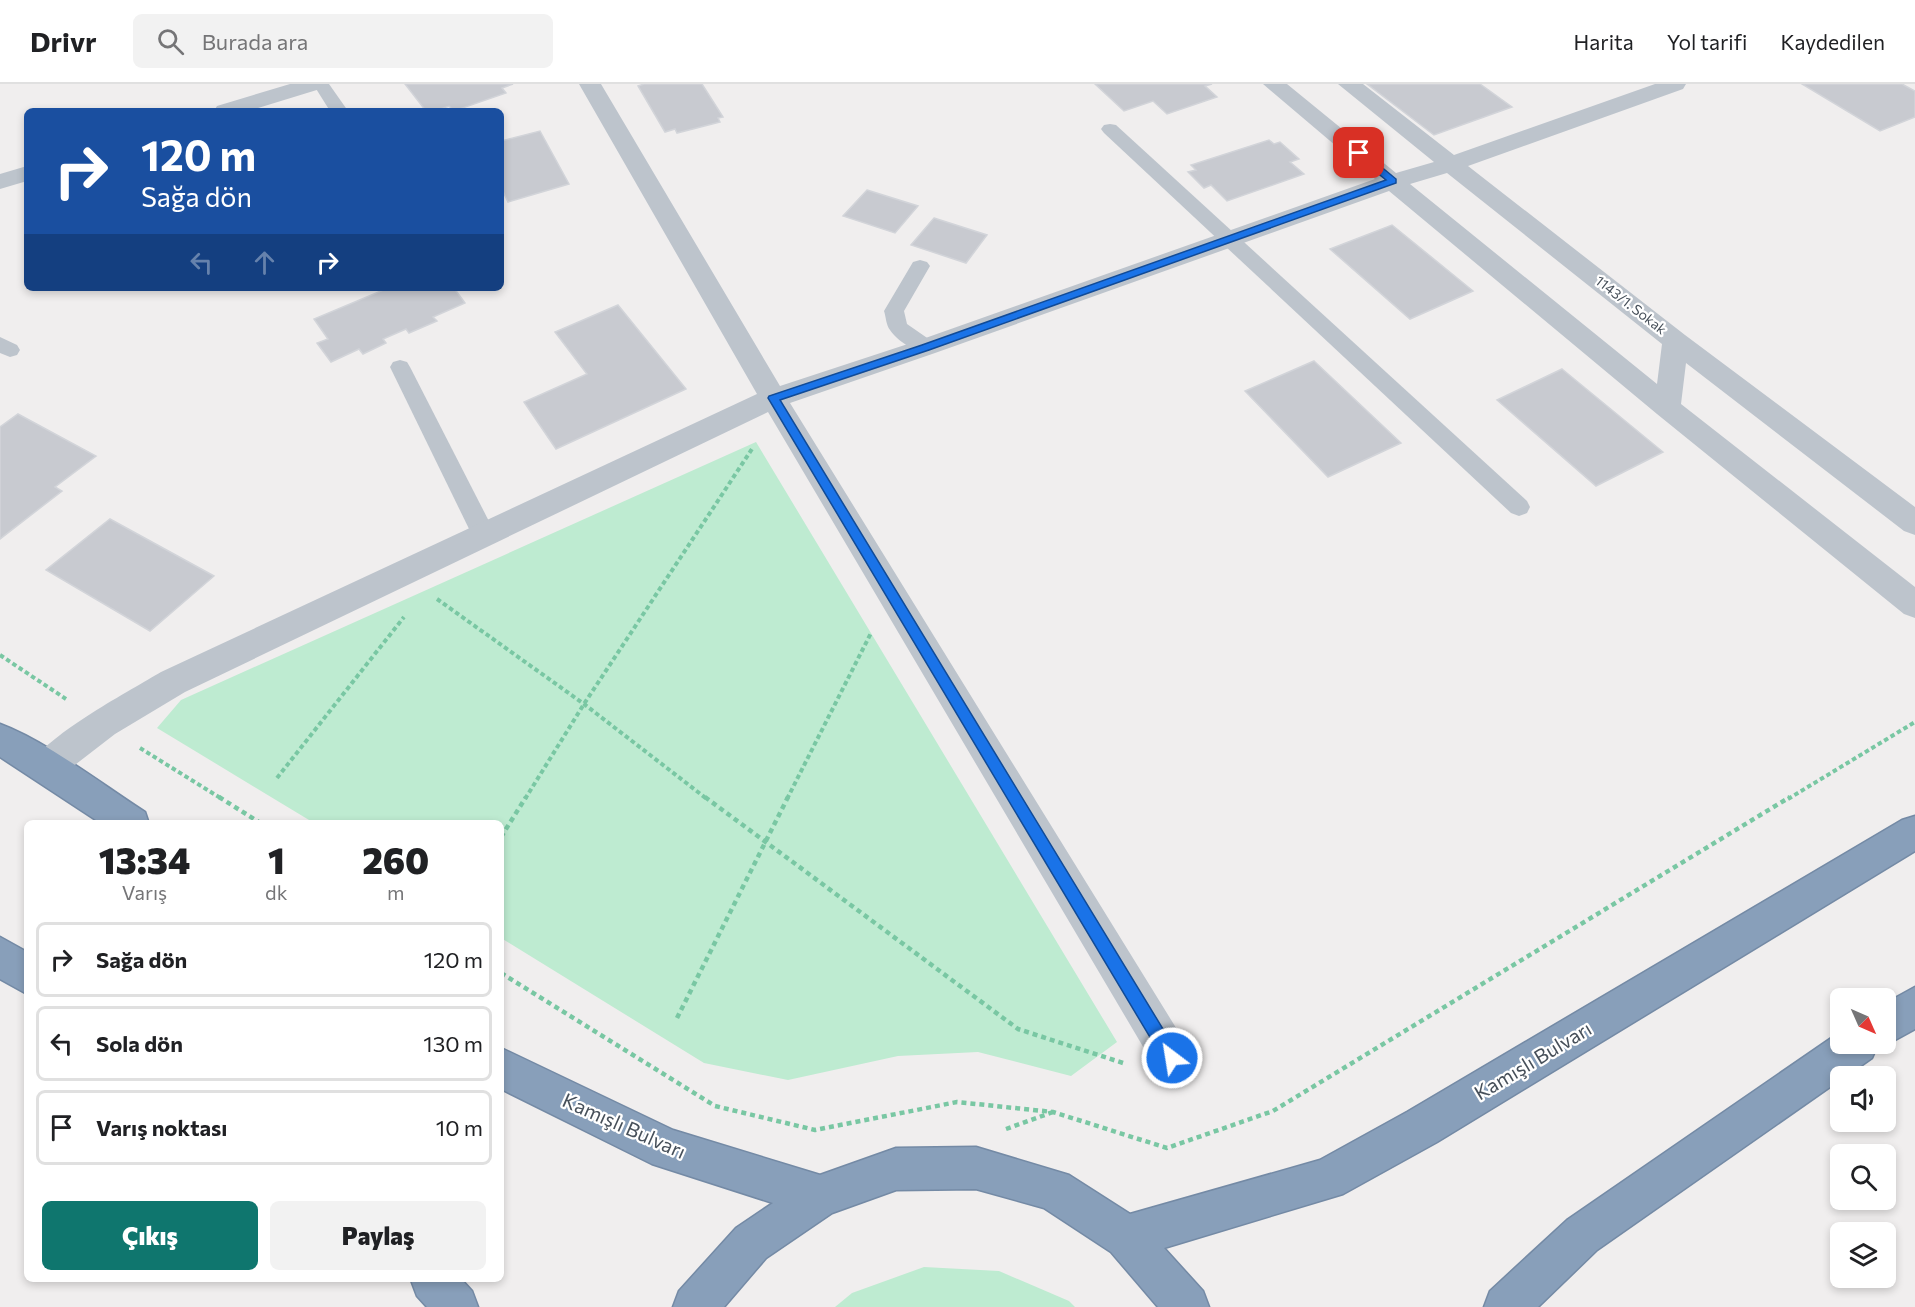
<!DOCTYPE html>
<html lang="tr">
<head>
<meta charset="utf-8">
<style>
	body { margin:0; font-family:Commissioner,sans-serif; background:#f2f2f2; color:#202124; height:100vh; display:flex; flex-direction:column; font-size:22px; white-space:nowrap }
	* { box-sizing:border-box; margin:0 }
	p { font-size:20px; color:#757577 }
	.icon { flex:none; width:33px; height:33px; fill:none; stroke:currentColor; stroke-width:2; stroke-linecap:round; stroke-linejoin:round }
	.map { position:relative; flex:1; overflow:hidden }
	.side { position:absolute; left:24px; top:736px; width:480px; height:462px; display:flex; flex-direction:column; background:#fff; border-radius:9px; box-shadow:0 3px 9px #0003 }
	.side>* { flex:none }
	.hud { position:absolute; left:24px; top:24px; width:480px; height:183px; border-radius:9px; box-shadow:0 3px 9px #0003; background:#1a4fa0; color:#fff; overflow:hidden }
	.needle { width:39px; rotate:135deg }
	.controls { position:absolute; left:1830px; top:904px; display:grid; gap:12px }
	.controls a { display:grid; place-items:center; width:66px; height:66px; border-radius:9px; background:#fff; box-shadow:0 3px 9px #0003; font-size:30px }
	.pin { position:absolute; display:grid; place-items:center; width:51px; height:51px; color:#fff; margin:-26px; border-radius:12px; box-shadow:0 3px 9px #0006 }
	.me { position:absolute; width:66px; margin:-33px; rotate:329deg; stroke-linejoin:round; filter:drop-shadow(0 0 4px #0008) }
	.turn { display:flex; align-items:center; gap:21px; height:126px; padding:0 18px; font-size:27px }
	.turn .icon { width:78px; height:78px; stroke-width:2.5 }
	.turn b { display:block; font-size:42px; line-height:51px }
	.lanes { display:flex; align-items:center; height:57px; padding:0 18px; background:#0003; justify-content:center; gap:30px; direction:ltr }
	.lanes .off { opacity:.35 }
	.eta { display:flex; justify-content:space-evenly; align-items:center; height:102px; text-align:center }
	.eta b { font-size:36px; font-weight:800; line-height:42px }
	.button { display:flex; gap:12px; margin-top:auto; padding:12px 18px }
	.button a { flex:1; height:69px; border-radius:9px; background:#0f766e; color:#fff; font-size:24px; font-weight:800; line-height:69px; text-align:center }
	.button a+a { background:#f2f2f2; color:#202124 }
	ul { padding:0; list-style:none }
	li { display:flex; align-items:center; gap:18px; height:75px; margin:0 12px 9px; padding:0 6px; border:3px solid #e0e0e0; border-radius:9px }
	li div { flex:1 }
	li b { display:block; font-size:22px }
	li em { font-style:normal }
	header { display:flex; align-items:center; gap:36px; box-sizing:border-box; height:84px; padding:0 30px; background:#fff; border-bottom:2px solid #e0e0e0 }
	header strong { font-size:28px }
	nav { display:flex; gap:33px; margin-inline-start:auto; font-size:21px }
	.search { width:420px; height:54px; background:#f2f2f2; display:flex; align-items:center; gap:15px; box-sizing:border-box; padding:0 21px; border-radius:9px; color:#757577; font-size:22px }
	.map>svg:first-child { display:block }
	.green { fill:#beebd1 }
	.building { fill:#c8cad0; stroke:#d2d4d9; stroke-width:1.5 }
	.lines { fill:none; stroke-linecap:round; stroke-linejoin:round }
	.highway-casing { stroke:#748aa5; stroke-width:3 }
	.path-far1 { stroke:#79c7a3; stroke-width:4; stroke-dasharray:4.5 3; stroke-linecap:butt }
	.path { stroke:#79c7a3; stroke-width:4.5; stroke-dasharray:5 4; stroke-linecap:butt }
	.lane { fill:#bdc4cc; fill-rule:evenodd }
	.street { fill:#bdc4cc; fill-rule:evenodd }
	.highway { fill:#889fba; fill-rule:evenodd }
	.route { fill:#1a73e8; stroke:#114b97; stroke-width:1.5 }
	.labels { text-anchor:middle; stroke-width:4.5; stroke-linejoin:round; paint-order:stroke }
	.far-street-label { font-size:14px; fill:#47505a; stroke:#fff }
	.near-street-label { font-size:20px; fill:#47505a; stroke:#fff }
</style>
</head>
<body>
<header>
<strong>Drivr</strong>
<div class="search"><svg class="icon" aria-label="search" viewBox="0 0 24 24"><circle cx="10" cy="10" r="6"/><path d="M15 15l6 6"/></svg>Burada ara</div>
<nav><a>Harita</a><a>Yol tarifi</a><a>Kaydedilen</a></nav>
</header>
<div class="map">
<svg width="1915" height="1223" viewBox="0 0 1915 1223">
	<rect width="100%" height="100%" fill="#f0eeee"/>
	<g class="green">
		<polygon points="756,358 1117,958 1071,992 978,968 898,972 788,996 704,979 501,854 501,740 314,739 157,644 181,616"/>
		<polygon points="924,1183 999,1187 1069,1217 1075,1223 835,1223 852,1209"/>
	</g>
	<g class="building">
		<polygon points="405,0 513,0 502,4 506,9 454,27 449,22 435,27 426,27"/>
		<polygon points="702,0 723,33 718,34 720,38 677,49 675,45 665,48 638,2 644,0"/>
		<polygon points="1095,0 1212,0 1205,2 1217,13 1167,30 1153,17 1124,27"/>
		<polygon points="1367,0 1480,0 1512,23 1434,51"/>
		<polygon points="1802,0 1902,0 1915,7 1915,33 1880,47"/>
		<polygon points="540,47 569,100 508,118 501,103 501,57"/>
		<polygon points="1269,56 1274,60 1280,58 1299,75 1290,78 1304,90 1227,117 1211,101 1204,104 1188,88 1196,86 1191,81"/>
		<polygon points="867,106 918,122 895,149 843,132"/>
		<polygon points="934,134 987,151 966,179 911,161"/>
		<polygon points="1392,141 1473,207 1410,235 1330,165"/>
		<polygon points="388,204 454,204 465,219 433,233 437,237 409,249 406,245 383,255 386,259 363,270 359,265 331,278 317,259 328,255 314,235"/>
		<polygon points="618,221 686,305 556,365 524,318 587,290 555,248"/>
		<polygon points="1314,277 1401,359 1328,393 1245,307"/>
		<polygon points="1562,285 1663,368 1596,402 1497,316"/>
		<polygon points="18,330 96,372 55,403 62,407 0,455 0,343"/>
		<polygon points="110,435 214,492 150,547 46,486"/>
	</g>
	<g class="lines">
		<g class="highway-casing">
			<g id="highway">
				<path d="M0 640C46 657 103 701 145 728L149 740H102L0 673Z"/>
				<polygon points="1915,732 1915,767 1437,1058 1343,1110 1164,1164 1203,1207 1209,1223 1158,1223 1111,1168 1044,1124 976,1105 896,1106 832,1129 766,1174 724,1223 673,1223 679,1207 736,1144 773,1119 652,1080 501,1005 501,964 673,1046 820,1091 896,1064 976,1063 1069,1091 1130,1130 1320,1076 1407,1028 1902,736"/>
				<polygon points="0,853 27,868 27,910 0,895"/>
				<polygon points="1915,903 1915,945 1886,961 1885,960 1886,919"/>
				<polygon points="1840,948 1840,960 1878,960 1872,974 1845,993 1840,993 1840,996 1597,1166 1538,1223 1484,1223 1490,1207 1567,1136"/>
				<polygon points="411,1196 462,1196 472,1207 478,1223 427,1223 417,1212"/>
			</g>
		</g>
		<g class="path-far1">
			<polyline points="437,515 584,620 707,715"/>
			<polyline points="0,571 66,615"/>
			<polyline points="140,664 222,715"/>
			<polyline points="277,694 404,533"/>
			<polyline points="525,715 584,620 752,365"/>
			<polyline points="787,715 871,549"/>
			<polyline points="1788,715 1915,638"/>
		</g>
		<g class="path">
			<polyline points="219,713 262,740"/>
			<polyline points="705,713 1018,945 1123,979"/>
			<polyline points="501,753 526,713"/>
			<polyline points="501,889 715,1022 815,1046 957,1018 1053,1028 1167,1064 1273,1027 1790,713"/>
			<polyline points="677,934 788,713"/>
			<polyline points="1006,1045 1053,1028"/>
		</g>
		<g class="lane">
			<polygon points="313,0 329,0 348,27 330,27"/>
			<polygon points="1110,40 1116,41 1527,417 1530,423 1527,429 1519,432 1511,429 1104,49 1101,45 1104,41"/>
			<path d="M920 176 927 178 930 182 904 227 907 240 933 258 936 263 933 268C920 272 898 258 890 246 886 241 886 233 884 227L913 178Z"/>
			<polygon points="0,253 17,261 20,266 17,271 10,273 0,269"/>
			<polygon points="400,276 407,278 410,283 496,451 492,457 484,460 476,457 472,451 390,283 393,278"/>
		</g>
		<g class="street">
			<polygon points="290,0 323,0 320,5 248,27 214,27 217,22"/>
			<path d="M579 0H601L780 302 917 257 1375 95 1263 0H1287L1396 89 1434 78 1338 0H1363L1454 71 1655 0H1686L1683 5 1468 82 1685 251 1915 423V451L1904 447 1686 279 1681 320 1915 503V534L1904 530 1657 330 1389 107 935 269 790 319 1186 960 1192 974 1186 988 1172 994 1158 988 768 328 185 608 115 650 58 694 46 698 34 694 29 683C43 653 131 606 161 588L757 310ZM1447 89 1662 260 1657 300 1410 100Z"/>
			<polygon points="27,82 27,97 0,105 0,90"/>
		</g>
		<use href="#highway" class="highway"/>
	</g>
	<polygon class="route" points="1355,67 1362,67 1396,95 1396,99 929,266 780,316 1177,968 1180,974 1177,980 1172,982 1166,980 768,314 769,312 922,261 1386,96 1355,71"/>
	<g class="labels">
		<g class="far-street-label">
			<text transform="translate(1631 221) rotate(38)" y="5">1143/1. Sokak</text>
		</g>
		<g class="near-street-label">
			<text transform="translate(1533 977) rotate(-31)" y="7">Kamışlı Bulvarı</text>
			<text transform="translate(624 1042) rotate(24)" y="7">Kamışlı Bulvarı</text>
		</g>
	</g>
</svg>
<div class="controls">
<a><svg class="needle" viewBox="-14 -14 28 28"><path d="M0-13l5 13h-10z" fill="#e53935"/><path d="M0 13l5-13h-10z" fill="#757577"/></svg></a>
<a><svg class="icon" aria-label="sound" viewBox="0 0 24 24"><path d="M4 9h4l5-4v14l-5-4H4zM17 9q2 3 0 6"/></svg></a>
<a><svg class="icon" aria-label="search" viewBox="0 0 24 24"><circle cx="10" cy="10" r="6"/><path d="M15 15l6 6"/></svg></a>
<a><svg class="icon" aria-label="layers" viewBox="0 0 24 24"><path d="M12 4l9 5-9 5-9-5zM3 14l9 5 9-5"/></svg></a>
</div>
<div class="pin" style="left:1359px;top:69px;background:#d93025"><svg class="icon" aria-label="arrive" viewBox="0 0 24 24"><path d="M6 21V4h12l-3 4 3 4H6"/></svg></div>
<svg class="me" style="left:1172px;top:974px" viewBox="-20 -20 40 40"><circle r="17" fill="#1a73e8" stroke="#fff" stroke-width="3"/><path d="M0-11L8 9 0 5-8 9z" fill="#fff"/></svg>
<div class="hud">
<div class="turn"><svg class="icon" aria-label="right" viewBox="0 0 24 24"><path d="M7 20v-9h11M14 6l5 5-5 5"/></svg><div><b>120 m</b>Sağa dön</div></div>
<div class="lanes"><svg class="icon off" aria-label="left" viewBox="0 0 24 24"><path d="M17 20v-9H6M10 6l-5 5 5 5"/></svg><svg class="icon off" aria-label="ahead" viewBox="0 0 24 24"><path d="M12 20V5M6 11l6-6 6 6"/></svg><svg class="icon" aria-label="right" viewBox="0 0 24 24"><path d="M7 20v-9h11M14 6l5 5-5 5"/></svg></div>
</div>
<section class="side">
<div class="eta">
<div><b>13:34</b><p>Varış</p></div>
<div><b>1</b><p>dk</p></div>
<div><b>260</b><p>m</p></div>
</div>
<ul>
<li><svg class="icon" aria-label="right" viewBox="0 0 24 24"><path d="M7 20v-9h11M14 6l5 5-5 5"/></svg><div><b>Sağa dön</b></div><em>120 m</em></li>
<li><svg class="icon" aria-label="left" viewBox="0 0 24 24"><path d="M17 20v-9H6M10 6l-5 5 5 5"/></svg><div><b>Sola dön</b></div><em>130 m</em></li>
<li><svg class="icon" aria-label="arrive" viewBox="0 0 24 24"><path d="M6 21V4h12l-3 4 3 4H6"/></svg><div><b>Varış noktası</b></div><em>10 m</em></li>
</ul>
<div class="button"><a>Çıkış</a><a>Paylaş</a></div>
</section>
</div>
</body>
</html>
